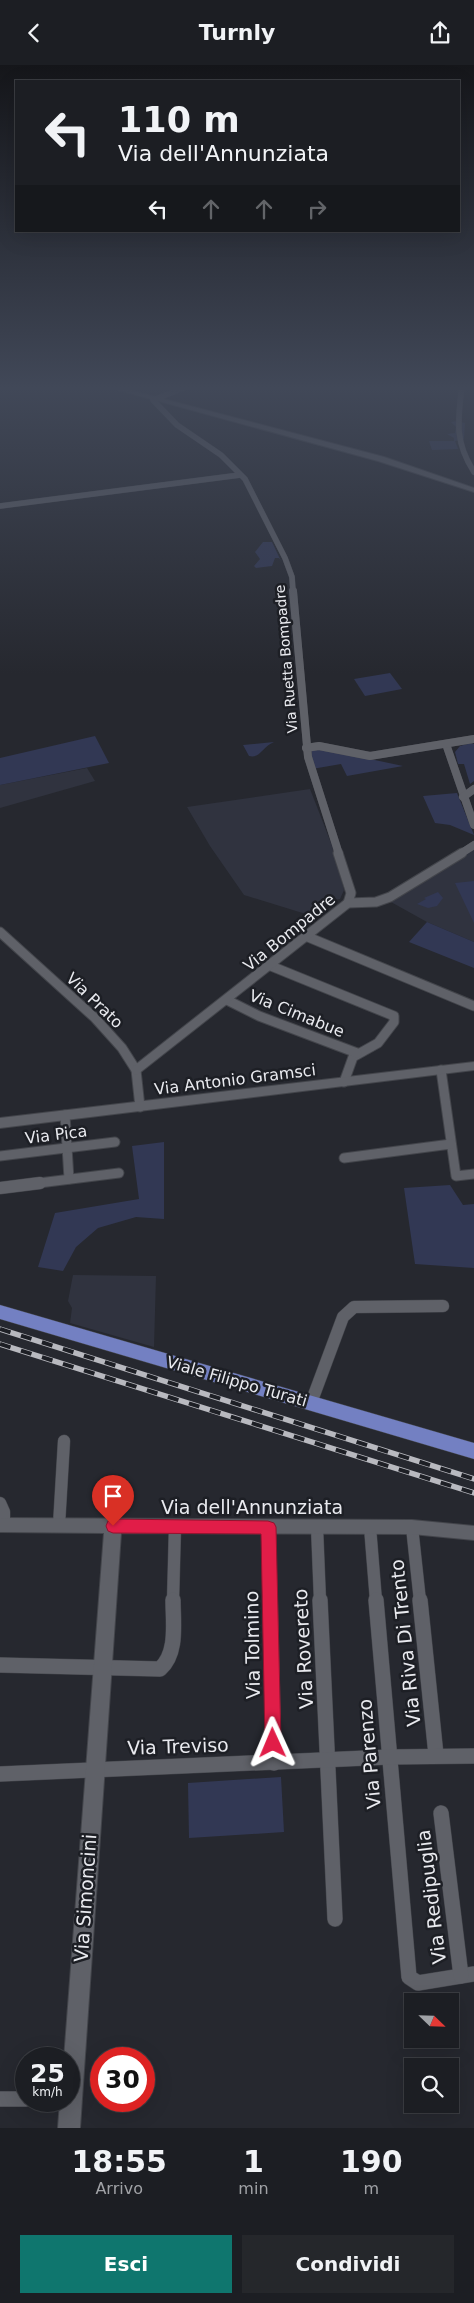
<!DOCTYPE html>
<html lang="it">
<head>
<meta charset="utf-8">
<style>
	body { margin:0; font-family:"DejaVu Sans",sans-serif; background:#25272b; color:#f1f3f6; height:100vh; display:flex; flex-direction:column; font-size:19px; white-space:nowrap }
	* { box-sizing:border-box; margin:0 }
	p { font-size:16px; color:#a0a2a6 }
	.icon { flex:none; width:28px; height:28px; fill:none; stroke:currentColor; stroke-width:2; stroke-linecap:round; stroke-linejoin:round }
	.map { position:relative; height:2063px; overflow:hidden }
	.details { display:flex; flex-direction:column; background:#1c1e23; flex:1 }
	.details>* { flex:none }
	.banner { position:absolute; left:15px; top:15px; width:445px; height:152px; border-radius:0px; box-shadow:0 5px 20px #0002,0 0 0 1px #3a3c41; background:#1c1e23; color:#f1f3f6; overflow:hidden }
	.needle { width:32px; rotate:113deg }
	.controls { position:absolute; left:404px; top:1928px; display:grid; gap:10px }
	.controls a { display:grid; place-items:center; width:55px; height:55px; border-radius:0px; background:#1c1e23; box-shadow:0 5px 20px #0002,0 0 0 1px #3a3c41; font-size:25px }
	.speed { position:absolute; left:15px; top:1982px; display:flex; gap:10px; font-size:25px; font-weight:700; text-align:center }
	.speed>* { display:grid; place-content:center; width:65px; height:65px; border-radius:50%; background:#1c1e23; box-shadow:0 5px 20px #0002,0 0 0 1px #3a3c41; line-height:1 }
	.speed small { font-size:12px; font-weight:400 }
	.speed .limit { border:8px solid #d22; background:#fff; color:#111 }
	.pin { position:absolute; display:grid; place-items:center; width:42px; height:42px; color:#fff; margin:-51px -21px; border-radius:50% 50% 50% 0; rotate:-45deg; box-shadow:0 0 5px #0007 }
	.pin .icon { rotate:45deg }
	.me { position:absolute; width:55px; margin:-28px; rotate:359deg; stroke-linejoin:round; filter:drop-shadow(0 0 4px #0008) }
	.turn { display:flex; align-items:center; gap:18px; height:105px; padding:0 20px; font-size:22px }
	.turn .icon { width:65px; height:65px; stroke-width:2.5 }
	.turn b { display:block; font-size:35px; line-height:42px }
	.lanes { display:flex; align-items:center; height:48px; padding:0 20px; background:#0003; justify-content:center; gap:25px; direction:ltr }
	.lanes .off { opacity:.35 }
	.eta { display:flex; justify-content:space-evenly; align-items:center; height:85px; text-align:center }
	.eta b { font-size:30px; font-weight:600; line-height:35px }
	.action { display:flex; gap:10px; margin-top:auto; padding:10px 20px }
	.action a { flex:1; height:58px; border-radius:0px; background:#0f766e; color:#fff; font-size:20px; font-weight:600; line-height:58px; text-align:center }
	.action a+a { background:#25272b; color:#f1f3f6 }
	header { display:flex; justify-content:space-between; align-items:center; height:65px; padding:0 20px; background:#1c1e23; font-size:22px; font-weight:600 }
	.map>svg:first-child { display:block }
	.built { fill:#30333f }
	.green { fill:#323854 }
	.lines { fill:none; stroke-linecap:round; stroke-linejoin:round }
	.minor-far4-casing { stroke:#43454b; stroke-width:6 }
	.minor-far3-casing { stroke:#43454b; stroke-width:8 }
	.minor-far2-casing { stroke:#43454b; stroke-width:11 }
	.minor-far1-casing { stroke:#43454b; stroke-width:13 }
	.minor-casing { stroke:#43454b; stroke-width:16 }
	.tertiary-casing { stroke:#43454b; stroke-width:2 }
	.primary-casing { stroke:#43454b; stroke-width:1 }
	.minor-far4 { stroke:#5f6168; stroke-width:5.5 }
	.minor-far3 { stroke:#5f6168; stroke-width:8 }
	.minor-far2 { stroke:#5f6168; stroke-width:9 }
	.minor-far1 { stroke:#5f6168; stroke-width:12 }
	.minor { stroke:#5f6168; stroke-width:15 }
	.tertiary { fill:#5f6168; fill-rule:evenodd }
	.primary { fill:#7380c2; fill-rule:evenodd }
	.rail-casing { stroke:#b8b9bf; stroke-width:5.5 }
	.rail { stroke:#1d1f25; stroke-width:4; stroke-dasharray:11; stroke-linecap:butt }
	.route { fill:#e11d48; stroke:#92132f }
	.labels { text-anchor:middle; stroke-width:5; stroke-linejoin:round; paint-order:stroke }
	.far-street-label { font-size:14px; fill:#e9eaef; stroke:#1d1f25 }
	.street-label { font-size:16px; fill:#e9eaef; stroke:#1d1f25 }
	.near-street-label { font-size:19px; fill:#e9eaef; stroke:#1d1f25 }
</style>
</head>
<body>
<header><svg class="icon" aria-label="back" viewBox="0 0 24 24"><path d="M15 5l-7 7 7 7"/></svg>Turnly<svg class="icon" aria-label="share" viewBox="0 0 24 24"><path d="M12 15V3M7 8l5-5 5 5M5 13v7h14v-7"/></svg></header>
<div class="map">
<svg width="474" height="2063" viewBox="0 0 474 2063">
	<rect width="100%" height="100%" fill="#26282f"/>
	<g class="built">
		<polygon points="87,703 95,716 0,743 0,720"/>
		<polygon points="310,724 333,783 344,825 340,834 325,836 309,850 244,830 210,781 187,742"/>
		<polygon points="474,782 474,877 427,857 391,837"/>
		<polygon points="73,1210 156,1211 154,1282 70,1258 72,1243 68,1236"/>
	</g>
	<g class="green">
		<polygon points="457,356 465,358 464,374 455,376 458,384 432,385 429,376 454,376 454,373 447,369 455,368 456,362 451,357"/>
		<polygon points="263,477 272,477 281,496 279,493 275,493 272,501 256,503 254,501 260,494 255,487"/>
		<polygon points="390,608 402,624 365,631 354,614"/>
		<polygon points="95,671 109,698 0,720 0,693"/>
		<path d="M274 677C262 682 260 694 249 691L243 680Z"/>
		<polygon points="471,678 474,679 474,716 470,719 464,699 458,699 455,687 460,681"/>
		<polygon points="311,679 318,683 403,701 347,711 341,699 312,704"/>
		<polygon points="457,728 474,770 450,760 435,758 423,731"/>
		<polygon points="474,816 474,858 455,818"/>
		<polygon points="438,827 443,833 437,841 428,843 417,839 426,834 424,833"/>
		<polygon points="427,857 474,877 474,903 409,877"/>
		<polygon points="164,1077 164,1154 136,1152 98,1163 76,1182 63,1206 38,1202 55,1148 139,1134 132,1081"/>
		<polygon points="450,1120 463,1140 474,1139 474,1203 415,1199 404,1123"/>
		<polygon points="281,1712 284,1767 189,1773 188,1718"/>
	</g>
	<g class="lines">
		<g class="minor-far4-casing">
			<g id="minor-far4">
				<polyline points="191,320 153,335 177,360 221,390 245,414 285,493 292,512 293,527"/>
				<path d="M462 320C458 355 454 376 474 407"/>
				<polyline points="0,441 240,410"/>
			</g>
		</g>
		<g class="minor-far3-casing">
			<g id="minor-far3">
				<polyline points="293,526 308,692 339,789"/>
				<polyline points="446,679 474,760"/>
				<polyline points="306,683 319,681 370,691 474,674"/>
				<polyline points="463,732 474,724"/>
				<polyline points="460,789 474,780"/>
			</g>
		</g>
		<g class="minor-far2-casing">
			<g id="minor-far2">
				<polyline points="338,788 351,828 348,838"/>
				<polyline points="0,867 95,953 122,983 136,1005 140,1042"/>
				<polyline points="308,872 474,941"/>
				<polyline points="271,901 394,951 394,957 378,978 353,992 344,1017"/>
				<polyline points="227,935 259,951 357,988"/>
				<polyline points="136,1005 348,838 376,837 390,832 462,788"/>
				<polyline points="441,1005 456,1111 474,1109"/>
				<polyline points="65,1050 69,1114"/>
				<polyline points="0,1091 115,1077"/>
				<polyline points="344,1093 451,1079"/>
				<polyline points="31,1119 119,1108"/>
			</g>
		</g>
		<g class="minor-far1-casing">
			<g id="minor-far1">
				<polyline points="0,1123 40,1118"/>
				<polyline points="311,1338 343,1252 354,1242 443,1241"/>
				<polyline points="0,1438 4,1447 4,1460"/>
				<polyline points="59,1460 64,1376"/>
				<polyline points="268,1462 270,1536"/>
				<polyline points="317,1462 320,1536"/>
				<polyline points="370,1462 376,1536"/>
				<polyline points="412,1462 420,1536"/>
				<polyline points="173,1536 175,1461"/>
			</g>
		</g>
		<g class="minor-casing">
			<g id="minor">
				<polyline points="270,1535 274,1698"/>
				<polyline points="320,1535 335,1854"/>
				<polyline points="376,1535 409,1912 418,1918 474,1909"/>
				<polyline points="420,1535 436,1690"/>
				<path d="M0 1600 160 1604C178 1588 173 1558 173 1535"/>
				<polyline points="0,1709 389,1692 474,1691"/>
				<polyline points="441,1748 461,1911"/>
				<polyline points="0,2034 26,2034"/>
			</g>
		</g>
		<g class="tertiary-casing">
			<g id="tertiary">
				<polygon points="100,320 110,320 384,392 474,423 474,427 378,396"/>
				<polygon points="474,997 474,1005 0,1063 0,1053"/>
				<polygon points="0,1453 412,1455 474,1461 474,1475 412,1469 121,1468 80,2063 58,2063 60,2036 69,2036 69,1994 64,1994 104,1468 0,1467"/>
			</g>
		</g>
		<g class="primary-casing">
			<polygon id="primary" points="0,1240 474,1378 474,1394 0,1254"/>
		</g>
		<use href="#minor-far4" class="minor-far4"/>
		<use href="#minor-far3" class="minor-far3"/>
		<use href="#minor-far2" class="minor-far2"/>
		<use href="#minor-far1" class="minor-far1"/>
		<use href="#minor" class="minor"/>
		<use href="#tertiary" class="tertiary"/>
		<use href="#primary" class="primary"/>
		<g class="rail-casing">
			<g id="rail">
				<polyline points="0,1264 474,1414"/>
				<polyline points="0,1279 474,1428"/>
			</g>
		</g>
		<use href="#rail" class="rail"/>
	</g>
	<linearGradient id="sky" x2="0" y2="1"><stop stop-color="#15161a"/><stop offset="0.53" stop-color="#414858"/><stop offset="1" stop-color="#414858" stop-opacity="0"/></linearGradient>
	<rect width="474" height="609" fill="url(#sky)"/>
	<polygon class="route" points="113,1454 268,1456 274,1458 276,1462 281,1678 279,1684 273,1686 267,1684 265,1678 261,1469 113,1468 108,1466 106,1461 108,1456"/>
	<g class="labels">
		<g class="far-street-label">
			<text transform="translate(286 594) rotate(-95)" y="5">Via Ruetta Bompadre</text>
		</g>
		<g class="street-label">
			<text transform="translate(289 867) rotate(-39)" y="6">Via Bompadre</text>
			<text transform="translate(95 935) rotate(44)" y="6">Via Prato</text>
			<text transform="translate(297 948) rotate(22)" y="6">Via Cimabue</text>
			<text transform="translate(235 1014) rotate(-7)" y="6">Via Antonio Gramsci</text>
			<text transform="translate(56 1069) rotate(-7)" y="6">Via Pica</text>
			<text transform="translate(237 1316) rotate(16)" y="6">Viale Filippo Turati</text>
		</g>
		<g class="near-street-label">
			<text x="252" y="1449">Via dell'Annunziata</text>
			<text transform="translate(405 1578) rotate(-96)" y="7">Via Riva Di Trento</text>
			<text transform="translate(252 1580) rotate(-91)" y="7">Via Tolmino</text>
			<text transform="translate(303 1584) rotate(-93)" y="7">Via Rovereto</text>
			<text transform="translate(178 1681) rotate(-2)" y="7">Via Treviso</text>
			<text transform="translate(369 1689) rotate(-95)" y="7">Via Parenzo</text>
			<text transform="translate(431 1832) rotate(-97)" y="7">Via Redipuglia</text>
			<text transform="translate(85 1833) rotate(-86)" y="7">Via Simoncini</text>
		</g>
	</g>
</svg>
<div class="controls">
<a><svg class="needle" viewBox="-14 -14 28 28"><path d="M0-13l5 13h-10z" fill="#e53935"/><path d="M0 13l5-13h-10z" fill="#a0a2a6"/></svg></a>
<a><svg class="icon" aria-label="search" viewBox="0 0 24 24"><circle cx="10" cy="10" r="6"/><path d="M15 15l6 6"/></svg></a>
</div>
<div class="speed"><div>25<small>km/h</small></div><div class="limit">30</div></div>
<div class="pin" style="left:113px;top:1461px;background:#d93025"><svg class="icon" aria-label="arrive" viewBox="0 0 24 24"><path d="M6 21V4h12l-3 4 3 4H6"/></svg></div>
<svg class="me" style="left:273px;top:1678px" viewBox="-20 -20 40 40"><path d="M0-17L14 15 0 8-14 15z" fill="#e11d48" stroke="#fff" stroke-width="4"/></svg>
<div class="banner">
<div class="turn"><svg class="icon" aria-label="left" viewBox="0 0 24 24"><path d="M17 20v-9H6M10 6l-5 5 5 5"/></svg><div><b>110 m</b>Via dell'Annunziata</div></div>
<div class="lanes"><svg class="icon" aria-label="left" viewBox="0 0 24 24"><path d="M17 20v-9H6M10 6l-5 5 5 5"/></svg><svg class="icon off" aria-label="ahead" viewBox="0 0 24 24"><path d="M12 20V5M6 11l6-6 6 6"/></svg><svg class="icon off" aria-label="ahead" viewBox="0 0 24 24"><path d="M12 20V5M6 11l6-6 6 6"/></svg><svg class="icon off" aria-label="right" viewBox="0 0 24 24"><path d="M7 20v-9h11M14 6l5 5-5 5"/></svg></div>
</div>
</div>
<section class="details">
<div class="eta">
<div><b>18:55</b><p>Arrivo</p></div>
<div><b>1</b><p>min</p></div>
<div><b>190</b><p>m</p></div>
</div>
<div class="action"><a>Esci</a><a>Condividi</a></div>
</section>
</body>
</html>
